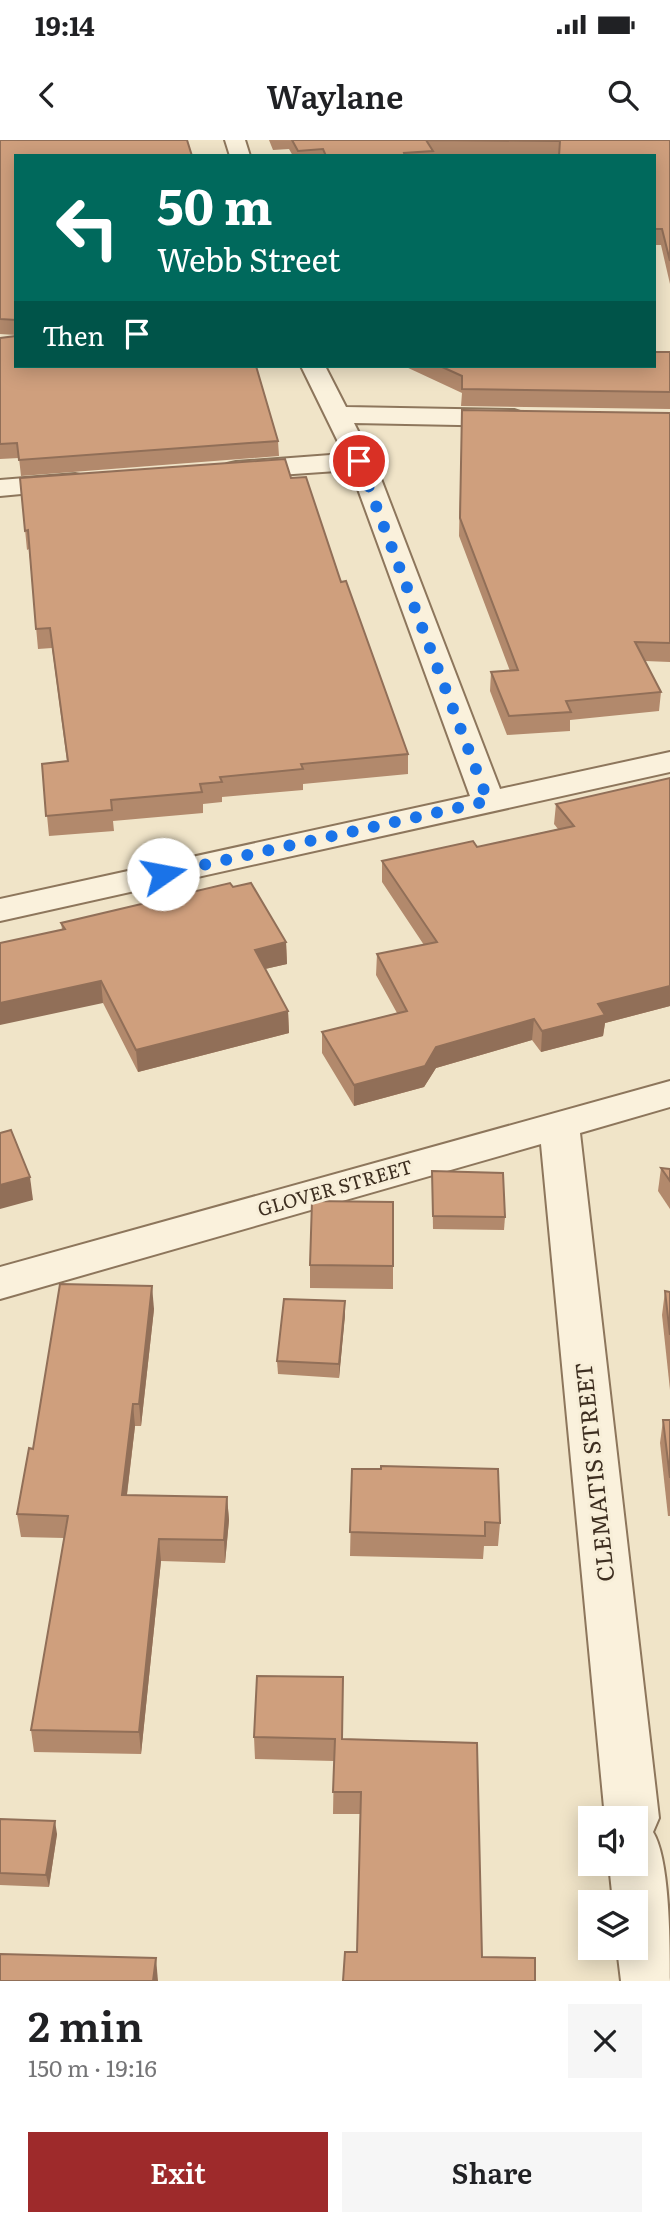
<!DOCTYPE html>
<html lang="en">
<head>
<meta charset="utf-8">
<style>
	body { margin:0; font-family:Literata,serif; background:#f6f6f6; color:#202124; height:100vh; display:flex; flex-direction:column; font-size:26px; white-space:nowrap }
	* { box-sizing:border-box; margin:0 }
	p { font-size:23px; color:#757577 }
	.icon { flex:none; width:38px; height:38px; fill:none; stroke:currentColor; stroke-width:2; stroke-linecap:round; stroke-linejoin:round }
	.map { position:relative; height:1841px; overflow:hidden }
	.panel { display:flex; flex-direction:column; background:#fff; flex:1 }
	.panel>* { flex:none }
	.guide { position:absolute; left:14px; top:14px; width:642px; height:214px; border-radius:0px; box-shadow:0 4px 18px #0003; background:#00695c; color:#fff; overflow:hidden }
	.fabs { position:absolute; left:578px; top:1666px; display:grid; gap:14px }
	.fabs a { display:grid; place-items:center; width:70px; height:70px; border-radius:0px; background:#fff; box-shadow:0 4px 18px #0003; font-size:35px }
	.pin { position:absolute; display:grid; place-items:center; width:60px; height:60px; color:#fff; margin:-30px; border:4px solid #fff; border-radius:50%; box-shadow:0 2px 7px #0007 }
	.me { position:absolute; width:77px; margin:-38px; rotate:78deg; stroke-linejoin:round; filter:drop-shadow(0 0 5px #0008) }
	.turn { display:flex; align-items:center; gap:24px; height:147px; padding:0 28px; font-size:32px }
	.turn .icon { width:91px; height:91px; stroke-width:2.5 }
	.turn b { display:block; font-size:49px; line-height:60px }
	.then { display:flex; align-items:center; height:66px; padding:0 28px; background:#0003; gap:14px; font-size:26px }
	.round { display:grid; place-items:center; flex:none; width:74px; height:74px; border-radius:0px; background:#f6f6f6 }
	.headline { display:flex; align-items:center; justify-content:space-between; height:119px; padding:0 28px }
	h1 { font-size:42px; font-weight:600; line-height:52px }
	.action { display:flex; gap:14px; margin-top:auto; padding:14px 28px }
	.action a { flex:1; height:80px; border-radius:0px; background:#9e2a2b; color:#fff; font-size:28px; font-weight:600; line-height:80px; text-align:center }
	.action a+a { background:#f6f6f6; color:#202124 }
	.status { display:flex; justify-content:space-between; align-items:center; height:49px; padding:0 35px; background:#fff; direction:ltr }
	.status svg { height:19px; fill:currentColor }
	header { display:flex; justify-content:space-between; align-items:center; height:91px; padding:0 28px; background:#fff; font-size:32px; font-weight:600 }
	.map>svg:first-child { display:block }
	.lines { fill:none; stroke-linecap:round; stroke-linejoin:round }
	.minor-casing { stroke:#8d765c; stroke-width:4 }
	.minor { fill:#faf1dc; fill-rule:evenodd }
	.wall { fill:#b2896c }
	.shaded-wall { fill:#916f58 }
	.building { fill:#cf9f7d; stroke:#916f58; stroke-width:2 }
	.route { stroke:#1a73e8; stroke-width:12; stroke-dasharray:0 21.6 }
	.labels { text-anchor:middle; stroke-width:6; stroke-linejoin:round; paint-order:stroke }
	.street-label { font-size:19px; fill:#3d2e20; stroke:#f7eed8 }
	.near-street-label { font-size:23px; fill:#3d2e20; stroke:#f7eed8 }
</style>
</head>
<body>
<div class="status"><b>19:14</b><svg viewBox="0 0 49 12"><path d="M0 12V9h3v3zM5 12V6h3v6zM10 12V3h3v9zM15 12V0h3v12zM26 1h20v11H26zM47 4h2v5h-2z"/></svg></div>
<header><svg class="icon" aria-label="back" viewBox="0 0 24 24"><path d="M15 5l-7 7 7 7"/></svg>Waylane<svg class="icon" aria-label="search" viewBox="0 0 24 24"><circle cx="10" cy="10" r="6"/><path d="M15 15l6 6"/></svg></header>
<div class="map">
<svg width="670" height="1841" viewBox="0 0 670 1841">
	<rect width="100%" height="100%" fill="#f0e4c8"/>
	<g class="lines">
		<g class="minor-casing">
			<g id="minor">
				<polygon points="225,0 245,0 250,16 230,16"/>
				<polygon points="301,226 325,226 346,267 514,270 523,273 527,278 523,283 514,286 354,283 378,331 500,649 670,612 670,632 0,781 0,759 470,656 351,330 236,338 227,336 223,330 227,324 236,322 344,314"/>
				<polygon points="75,334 85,336 88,342 85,348 0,356 0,340"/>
				<path d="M670 941V967L580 993 659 1678 653 1692C670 1719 670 1805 670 1841H621L617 1808H635V1762H613L609 1724H635V1678H605L541 1004 0 1159V1127Z"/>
			</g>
		</g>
		<use href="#minor" class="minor"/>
	</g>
	<g class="wall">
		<polygon points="0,0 16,16 16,195 0,194"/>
		<polygon points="269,0 670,0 670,144 661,105 654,105 654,16 432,15 293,16 289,9 273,10"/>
		<polygon points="0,198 278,301 279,316 21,336 19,318 0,319"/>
		<polygon points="670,212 670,269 461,266 462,253 404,226 654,226"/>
		<polygon points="462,270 670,273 670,522 645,521 661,552 659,571 570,580 570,591 507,595 490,551 491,532 510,531 459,396"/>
		<polygon points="20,338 291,338 341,442 408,614 408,634 303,644 303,650 222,657 222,662 203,664 203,673 113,681 114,691 49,696 42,624 67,621 52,508 38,509 29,409 27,410"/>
		<polygon points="670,638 670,866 605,883 603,896 541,912 532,900 436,928 424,947 354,966 322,913 322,892 397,873 376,835 377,814 424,805 382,742 382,721 477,707 558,689 554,684 556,664"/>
		<polygon points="233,747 286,802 287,824 265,829 288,871 289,893 138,932 103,863 62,789 61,783"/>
		<polygon points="661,1028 670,1029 670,1069 658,1051"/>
		<polygon points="432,1031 505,1077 504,1090 433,1089"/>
		<polygon points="310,1125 393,1126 393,1149 310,1148"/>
		<polygon points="665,1151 670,1152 670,1250 662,1175"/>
		<polygon points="154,1169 141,1286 135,1286 127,1355 227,1357 229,1380 225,1423 161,1421 141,1614 34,1612 31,1590 64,1398 21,1397 17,1374 33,1309"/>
		<polygon points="345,1175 339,1238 278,1234 277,1221"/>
		<polygon points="663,1280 670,1280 670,1376 668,1376 660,1303"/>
		<polygon points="352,1329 500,1383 498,1406 484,1406 483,1419 350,1416"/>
		<polygon points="254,1597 477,1603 357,1812 360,1674 333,1674 334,1621 255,1619"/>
		<polygon points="0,1679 57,1694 49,1747 0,1745"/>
	</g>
	<g class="shaded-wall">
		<polygon points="286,802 287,824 256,831 255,810"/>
		<polygon points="101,841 103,863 0,885 0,863"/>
		<polygon points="670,846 670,866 605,883 603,896 541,912 542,891 598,864"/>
		<polygon points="288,871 289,893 138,932 136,910"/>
		<polygon points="534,879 532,900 436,928 424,947 354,966 354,945 436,907"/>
		<polygon points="30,1037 33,1060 0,1069 0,1045"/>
		<polygon points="152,1146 154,1169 141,1286 139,1264"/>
		<polygon points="345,1161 345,1175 339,1238 339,1224"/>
		<polygon points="133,1264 135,1286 124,1378 122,1355"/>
		<polygon points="227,1357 229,1380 225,1423 224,1400"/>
		<polygon points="159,1399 161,1421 141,1614 139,1592"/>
		<polygon points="55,1681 57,1694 49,1747 46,1735"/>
		<polygon points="156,1818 158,1841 153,1841"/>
	</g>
	<g class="building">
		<polygon points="0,0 187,0 192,16 16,16 16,180 0,179"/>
		<polygon points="292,0 670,0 670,121 662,89 654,89 654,16 559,16 560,1 426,0 433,11 404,13 405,16 326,16 323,9 298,11"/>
		<polygon points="16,196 16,226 256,226 278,301 19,320 17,303 0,304 0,198"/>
		<polygon points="654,212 670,212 670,252 462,249 462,236 440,226 654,226"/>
		<polygon points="462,270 670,273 670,503 635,502 661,552 566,561 571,572 509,576 491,532 518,530 460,378"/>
		<polygon points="285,319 291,338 306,337 341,442 346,441 408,614 301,624 303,629 220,637 222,642 200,644 202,652 111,660 112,670 46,676 42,624 68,621 50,488 36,489 28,390 25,391 20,338"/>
		<polygon points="670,638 670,846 598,864 605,875 542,891 534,879 436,907 425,926 354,945 322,892 407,871 377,814 437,802 382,721 473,701 477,707 574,686 556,664"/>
		<polygon points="230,743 233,747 251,743 286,802 255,810 288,871 136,910 101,841 0,863 0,803 65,789 61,783"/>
		<polygon points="11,990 30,1037 0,1045 0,993"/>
		<polygon points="661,1028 670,1029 670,1041"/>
		<polygon points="432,1031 503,1033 505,1077 433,1076"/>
		<polygon points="312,1061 393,1062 393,1126 310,1125"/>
		<polygon points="60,1144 152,1146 139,1264 133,1264 122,1355 227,1357 224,1400 159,1399 139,1592 31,1590 68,1376 17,1374 29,1308 33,1309"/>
		<polygon points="665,1151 670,1152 670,1195"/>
		<polygon points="284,1159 345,1161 339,1224 277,1221"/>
		<polygon points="663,1280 670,1280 670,1338"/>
		<polygon points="381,1326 498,1329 500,1383 485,1382 485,1396 350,1392 352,1329 381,1329"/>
		<polygon points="257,1536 343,1537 342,1599 477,1603 482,1817 535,1818 535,1841 343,1841 345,1812 357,1812 361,1652 333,1652 335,1599 254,1597"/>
		<polygon points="0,1679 55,1681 46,1735 0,1733"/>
		<polygon points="0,1814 156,1818 153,1841 0,1841"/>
	</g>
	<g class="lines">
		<polyline class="route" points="163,734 488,661 359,321"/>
	</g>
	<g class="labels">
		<g class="street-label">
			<text transform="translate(335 1048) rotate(-16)" y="7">GLOVER STREET</text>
		</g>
		<g class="near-street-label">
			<text transform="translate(595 1332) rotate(-96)" y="8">CLEMATIS STREET</text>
		</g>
	</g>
</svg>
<div class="fabs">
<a><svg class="icon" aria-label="sound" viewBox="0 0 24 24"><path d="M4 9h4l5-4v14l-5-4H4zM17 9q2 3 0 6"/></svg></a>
<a><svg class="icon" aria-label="layers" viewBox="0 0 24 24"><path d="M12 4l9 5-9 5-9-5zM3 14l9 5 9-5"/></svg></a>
</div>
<div class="pin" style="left:359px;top:321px;background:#d93025"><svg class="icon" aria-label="arrive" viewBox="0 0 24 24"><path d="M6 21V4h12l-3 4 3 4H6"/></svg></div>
<svg class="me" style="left:163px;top:734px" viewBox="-20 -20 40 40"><circle r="19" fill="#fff"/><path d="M0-13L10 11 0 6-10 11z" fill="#1a73e8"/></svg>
<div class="guide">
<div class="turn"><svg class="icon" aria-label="left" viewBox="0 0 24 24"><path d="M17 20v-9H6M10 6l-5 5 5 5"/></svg><div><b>50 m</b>Webb Street</div></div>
<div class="then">Then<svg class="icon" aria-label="arrive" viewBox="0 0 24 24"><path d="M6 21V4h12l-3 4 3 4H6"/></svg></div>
</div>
</div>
<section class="panel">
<div class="headline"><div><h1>2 min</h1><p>150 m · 19:16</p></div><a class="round"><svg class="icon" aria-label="close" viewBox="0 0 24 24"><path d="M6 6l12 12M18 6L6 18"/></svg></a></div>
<div class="action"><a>Exit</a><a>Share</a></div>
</section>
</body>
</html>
